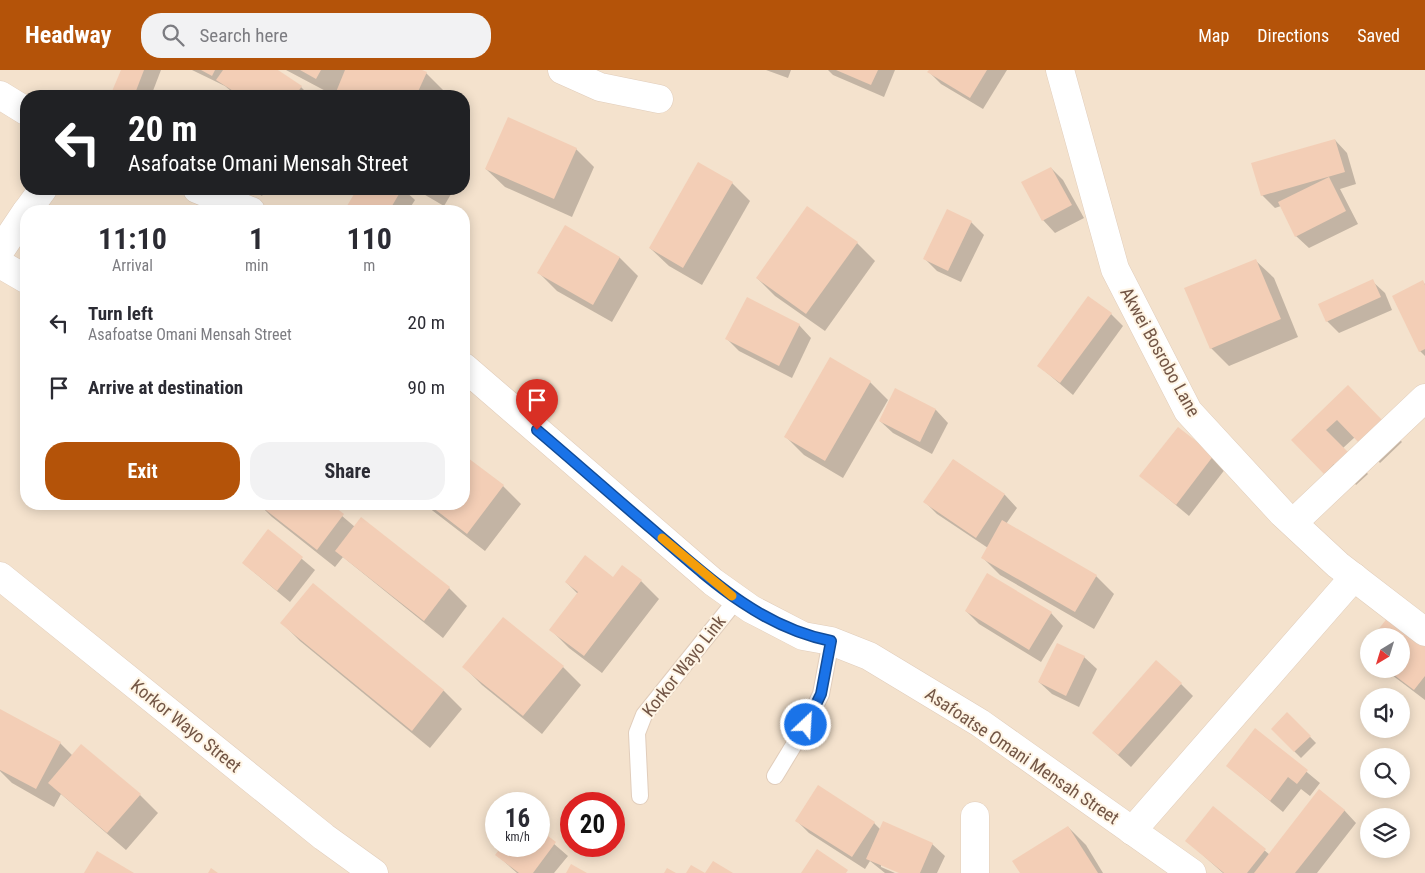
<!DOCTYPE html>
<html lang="en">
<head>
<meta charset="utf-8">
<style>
	body { margin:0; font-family:"Roboto Condensed",sans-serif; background:#f2f2f3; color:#2b2b33; height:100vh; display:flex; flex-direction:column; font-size:19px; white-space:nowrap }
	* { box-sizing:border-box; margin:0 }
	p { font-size:16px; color:#7c7c81 }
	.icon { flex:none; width:28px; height:28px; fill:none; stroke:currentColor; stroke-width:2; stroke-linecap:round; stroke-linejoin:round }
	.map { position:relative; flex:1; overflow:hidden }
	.sheet { position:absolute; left:20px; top:135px; width:450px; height:305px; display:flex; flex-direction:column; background:#fff; border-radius:20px; box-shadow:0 2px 12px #0003 }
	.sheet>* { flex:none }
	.hud { position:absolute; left:20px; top:20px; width:450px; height:105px; border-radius:20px; box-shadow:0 2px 12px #0003; background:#202124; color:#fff; overflow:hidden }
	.needle { width:32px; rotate:218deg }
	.controls { position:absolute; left:1360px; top:558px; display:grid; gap:10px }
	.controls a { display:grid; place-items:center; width:50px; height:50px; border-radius:50%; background:#fff; box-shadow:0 2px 12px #0003; font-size:25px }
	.speed { position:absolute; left:485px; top:722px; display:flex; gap:10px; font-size:25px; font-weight:700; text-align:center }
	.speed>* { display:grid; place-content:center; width:65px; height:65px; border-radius:50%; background:#fff; box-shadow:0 2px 12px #0003; line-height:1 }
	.speed small { font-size:12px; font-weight:400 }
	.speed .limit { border:8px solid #d22; background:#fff; color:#111 }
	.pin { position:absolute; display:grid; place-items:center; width:42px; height:42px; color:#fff; margin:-51px -21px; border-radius:50% 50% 50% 0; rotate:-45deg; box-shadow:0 0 5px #0007 }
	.pin .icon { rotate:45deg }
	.me { position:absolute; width:55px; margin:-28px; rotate:25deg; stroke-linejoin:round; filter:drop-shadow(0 0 4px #0008) }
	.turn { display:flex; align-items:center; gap:18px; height:105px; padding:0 25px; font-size:22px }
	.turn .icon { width:65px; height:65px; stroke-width:2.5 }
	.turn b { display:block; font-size:35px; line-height:42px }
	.eta { display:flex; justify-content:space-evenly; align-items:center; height:85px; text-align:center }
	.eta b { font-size:30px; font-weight:700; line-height:35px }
	.action { display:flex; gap:10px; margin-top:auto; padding:10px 25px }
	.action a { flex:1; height:58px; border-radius:20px; background:#b45309; color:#fff; font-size:20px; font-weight:700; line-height:58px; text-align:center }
	.action a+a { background:#f2f2f3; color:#2b2b33 }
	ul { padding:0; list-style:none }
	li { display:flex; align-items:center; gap:15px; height:65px; padding:0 25px }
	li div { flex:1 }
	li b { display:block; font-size:19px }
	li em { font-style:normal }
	header { display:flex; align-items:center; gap:30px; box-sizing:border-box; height:70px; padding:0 25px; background:#b45309; color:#fff }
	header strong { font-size:24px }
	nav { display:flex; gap:28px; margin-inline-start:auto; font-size:18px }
	.search { width:350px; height:45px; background:#f2f2f3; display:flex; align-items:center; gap:12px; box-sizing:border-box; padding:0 18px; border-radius:20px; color:#7c7c81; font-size:19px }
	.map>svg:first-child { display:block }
	.residential { fill:#f4e2cd; fill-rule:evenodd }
	.shadow { fill:#0003 }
	.building { fill:#f3ceb6 }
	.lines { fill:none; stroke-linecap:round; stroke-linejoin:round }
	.lane-casing { stroke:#e1cdbb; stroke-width:18 }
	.street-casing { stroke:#e1cdbb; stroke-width:29 }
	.lane { stroke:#fff; stroke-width:16 }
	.street { stroke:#fff; stroke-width:28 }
	.route-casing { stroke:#114b97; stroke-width:12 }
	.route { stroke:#1a73e8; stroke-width:9 }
	.slow { stroke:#f59e0b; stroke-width:9 }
	.labels { text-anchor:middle; stroke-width:4; stroke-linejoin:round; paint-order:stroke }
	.street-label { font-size:18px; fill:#735646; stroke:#fff5e5 }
</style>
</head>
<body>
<header>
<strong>Headway</strong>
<div class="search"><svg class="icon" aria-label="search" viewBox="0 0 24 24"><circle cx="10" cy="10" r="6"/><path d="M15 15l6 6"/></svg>Search here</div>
<nav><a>Map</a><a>Directions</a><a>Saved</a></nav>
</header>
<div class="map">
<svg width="1425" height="803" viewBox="0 0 1425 803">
	<rect width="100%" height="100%" fill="#fdf1df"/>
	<path class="residential" d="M0 0H1425V803H0ZM26 26H464V119H26ZM26 141H464V434H26ZM1369 566H1401V599H1369ZM1369 626H1401V659H1369ZM1369 686H1401V719H1369ZM496 734H539V776H496ZM571 734H614V776H571ZM1369 746H1401V779H1369Z"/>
	<g class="shadow">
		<polygon points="122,0 161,0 151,26 112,26"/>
		<polygon points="192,0 276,0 301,17 310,26 237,26 225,16"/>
		<polygon points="286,0 419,0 426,3 444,21 442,26 341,26 337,22 335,26"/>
		<polygon points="766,0 791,0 788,8"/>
		<polygon points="828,0 895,0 884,27 833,5"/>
		<polygon points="930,0 1007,0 983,39 941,14 929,2"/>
		<polygon points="1335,70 1347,83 1356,114 1340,119 1358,154 1309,178 1296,166 1281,136 1275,138 1262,125"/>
		<polygon points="576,79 594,97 572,147 505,117 486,99"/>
		<polygon points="1051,98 1063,110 1084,148 1055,163 1043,150"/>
		<polygon points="732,113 750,131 702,215 669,196 650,178"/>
		<polygon points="250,119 266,119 262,126"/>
		<polygon points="359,119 403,119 415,130 408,141 345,141"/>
		<polygon points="415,119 454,119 444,136"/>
		<polygon points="971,152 984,165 961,212 937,201 925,189"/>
		<polygon points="565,157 620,188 638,206 612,252 557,221 539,203"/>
		<polygon points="857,173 875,191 825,261 775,226 757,208"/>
		<polygon points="1255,190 1274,208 1298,267 1229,296 1211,278"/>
		<polygon points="1372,211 1385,223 1392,240 1339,263 1327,251"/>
		<polygon points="1422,212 1425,214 1425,286 1420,281"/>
		<polygon points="1111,244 1123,256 1073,325 1039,296"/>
		<polygon points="799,255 811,268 792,308 739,281 727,269"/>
		<polygon points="870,312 888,330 843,408 804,385 786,367"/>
		<polygon points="896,320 936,340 948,353 932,384 893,363 880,351"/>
		<polygon points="1366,335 1402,372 1380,393 1355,367 1343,378 1368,404 1356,415 1353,411 1343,421 1292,370"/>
		<polygon points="1178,358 1226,398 1189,446 1141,406"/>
		<polygon points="464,386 503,416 521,434 485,481 424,434 464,434"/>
		<polygon points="953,390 1005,425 1017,438 1006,454 1096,506 1114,524 1094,559 1000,505 982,487 988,478 937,444 925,432"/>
		<polygon points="259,434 328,434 355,457 361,449 449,518 467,536 443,568 343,487 335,497 272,447"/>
		<polygon points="269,461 315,500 290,532 243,493"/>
		<polygon points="613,508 641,511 659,529 602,603 569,578 551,560 578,524 566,512"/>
		<polygon points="313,515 444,621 462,639 430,678 300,571 282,553"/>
		<polygon points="966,541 1051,543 1063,556 1041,592 979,554"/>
		<polygon points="1393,543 1425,567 1425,630 1384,599 1401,599 1401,566 1375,566"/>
		<polygon points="1084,587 1097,599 1079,637 1052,624 1039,612"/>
		<polygon points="464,597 563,597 581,615 542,664 482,615"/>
		<polygon points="1181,614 1193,626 1131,697 1094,663"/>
		<polygon points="0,640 60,673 73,686 140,725 158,743 126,780 61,724 54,737 12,713 0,701"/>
		<polygon points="1287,643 1316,673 1301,688 1272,659"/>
		<polygon points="1256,660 1320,713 1310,726 1301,719 1283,742 1228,696"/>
		<polygon points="1214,738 1270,785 1344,740 1356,753 1317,803 1223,803 1187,771"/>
		<polygon points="797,751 874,753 881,760 932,774 945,786 937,803 902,803 881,794 881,797 895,803 885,803 870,791 865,799 809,763"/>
		<polygon points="1068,757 1086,775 1103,803 1021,803"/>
		<polygon points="539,761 568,786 554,803 517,803 497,785 539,776"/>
	</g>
	<g class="building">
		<polygon points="121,0 144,0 134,26 110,26"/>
		<polygon points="201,0 215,0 212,6"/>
		<polygon points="223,0 278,0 302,16 295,26 241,26 216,10"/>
		<polygon points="300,0 321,0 316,9"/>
		<polygon points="345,0 422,0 427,2 416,26 345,26 336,22"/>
		<polygon points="836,0 878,0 871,15"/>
		<polygon points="929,0 987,0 970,28 927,2"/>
		<polygon points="508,47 577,78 554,129 485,99"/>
		<polygon points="1335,69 1345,102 1261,126 1251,93"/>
		<polygon points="698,92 733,112 683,198 649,178"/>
		<polygon points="1051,97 1072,135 1042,151 1021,112"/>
		<polygon points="1329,107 1346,141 1295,167 1278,132"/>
		<polygon points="357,119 402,119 389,141 344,141"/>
		<polygon points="422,119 435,119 432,124"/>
		<polygon points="807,136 858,172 806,244 756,208"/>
		<polygon points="947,139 972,151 948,201 923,189"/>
		<polygon points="565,155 620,187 593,235 537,203"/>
		<polygon points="1256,189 1281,249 1210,279 1184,218"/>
		<polygon points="1373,209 1381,227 1326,252 1318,234"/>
		<polygon points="1423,210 1425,215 1425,279 1419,282 1392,226"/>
		<polygon points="1088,226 1112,243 1060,313 1037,296"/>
		<polygon points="747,227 800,254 779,296 725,269"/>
		<polygon points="830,287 871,311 825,391 784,367"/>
		<polygon points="1348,315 1385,353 1361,375 1337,350 1326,360 1351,385 1337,398 1334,394 1324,404 1291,370"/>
		<polygon points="895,318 936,339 920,372 879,351"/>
		<polygon points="1178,357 1214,385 1176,435 1139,406"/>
		<polygon points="464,385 504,415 467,464 428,434 464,434"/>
		<polygon points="953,389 1005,424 976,468 923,432"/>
		<polygon points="258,434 331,434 344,444 317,480"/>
		<polygon points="361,447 450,517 424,551 335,481"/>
		<polygon points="1002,450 1097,505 1075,542 981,488"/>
		<polygon points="268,459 303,487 277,521 242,493"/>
		<polygon points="585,485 613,507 622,495 642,510 584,586 549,560 578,522 565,512"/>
		<polygon points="987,503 1052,542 1029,580 965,541"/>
		<polygon points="313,513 444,620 412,661 280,553"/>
		<polygon points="1393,541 1425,566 1425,606 1414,620 1386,599 1401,599 1401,566 1373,566"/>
		<polygon points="503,547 564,596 523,646 462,597"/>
		<polygon points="1057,573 1085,586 1066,626 1038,612"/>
		<polygon points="1369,573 1369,586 1362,581"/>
		<polygon points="1156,590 1182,613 1118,685 1092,663"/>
		<polygon points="0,639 61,672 36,719 0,700"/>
		<polygon points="1287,642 1311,666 1294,682 1271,659"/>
		<polygon points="1255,658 1308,700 1297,714 1288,707 1270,731 1226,696"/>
		<polygon points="81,674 141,724 107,763 48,713"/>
		<polygon points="818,715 875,752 852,787 795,751"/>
		<polygon points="1319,719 1345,740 1295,803 1254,803"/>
		<polygon points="1213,736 1266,779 1247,803 1224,803 1185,771"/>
		<polygon points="883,751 933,773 920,803 899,803 866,789"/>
		<polygon points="1068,756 1098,803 1020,803 1012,791"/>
		<polygon points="539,759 556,772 533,803 519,803 495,785 502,776 539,776"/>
		<polygon points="817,779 848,800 846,803 801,803"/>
		<polygon points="97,781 134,803 84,803"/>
		<polygon points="713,791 733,803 705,803"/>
		<polygon points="571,794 587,803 566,803"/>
		<polygon points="691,795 705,803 686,803"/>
		<polygon points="211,798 218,803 208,803"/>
		<polygon points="667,798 676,803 664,803"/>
	</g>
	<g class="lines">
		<g class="lane-casing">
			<g id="lane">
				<polyline points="775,706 806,655 821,624 831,571"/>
				<polyline points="640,726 637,663 644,645 737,529"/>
			</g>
		</g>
		<g class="street-casing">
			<g id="street">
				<polyline points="562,0 600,17 659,29"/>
				<polyline points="1060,0 1115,199 1188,341 1282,443 1338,495 1425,562"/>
				<polyline points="0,25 26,41"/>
				<polyline points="197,119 251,141"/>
				<polyline points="27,141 43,119"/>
				<polyline points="0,181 26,142"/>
				<polyline points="0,194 26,209"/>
				<polyline points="464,297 713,512 751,539 803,566 831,571 869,586 980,653 1192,803"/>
				<polyline points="1294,452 1425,328"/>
				<polyline points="0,506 324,767 374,803"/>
				<polyline points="1132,761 1354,507"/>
				<polyline points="975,803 975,746"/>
			</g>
		</g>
		<use href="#lane" class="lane"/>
		<use href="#street" class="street"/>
	</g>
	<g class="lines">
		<g class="route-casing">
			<path id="route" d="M537 360C576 393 614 427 653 460 706 506 759 557 831 571L821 624 806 655"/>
		</g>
		<use href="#route" class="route"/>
		<polyline class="slow" points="662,468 732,526"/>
	</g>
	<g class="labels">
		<g class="street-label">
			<text transform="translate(1160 282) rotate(61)" y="6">Akwei Bosrobo Lane</text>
			<text transform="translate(684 596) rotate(-52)" y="6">Korkor Wayo Link</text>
			<text transform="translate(186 656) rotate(39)" y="6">Korkor Wayo Street</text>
			<text transform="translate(1022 686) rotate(34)" y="6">Asafoatse Omani Mensah Street</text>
		</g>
	</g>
</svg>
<div class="controls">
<a><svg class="needle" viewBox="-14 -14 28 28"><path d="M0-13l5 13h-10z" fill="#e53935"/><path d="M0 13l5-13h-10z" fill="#7c7c81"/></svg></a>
<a><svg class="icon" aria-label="sound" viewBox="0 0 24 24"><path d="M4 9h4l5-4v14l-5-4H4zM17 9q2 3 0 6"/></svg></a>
<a><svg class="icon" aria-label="search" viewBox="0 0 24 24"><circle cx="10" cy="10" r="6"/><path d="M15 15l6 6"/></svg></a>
<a><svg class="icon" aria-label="layers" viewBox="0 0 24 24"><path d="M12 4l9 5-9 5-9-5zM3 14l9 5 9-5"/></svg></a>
</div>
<div class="speed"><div>16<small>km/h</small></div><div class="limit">20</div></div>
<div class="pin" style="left:537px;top:360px;background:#d93025"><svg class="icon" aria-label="arrive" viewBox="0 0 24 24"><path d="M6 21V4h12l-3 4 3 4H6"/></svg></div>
<svg class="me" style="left:806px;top:655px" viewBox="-20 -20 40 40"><circle r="17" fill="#1a73e8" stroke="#fff" stroke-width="3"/><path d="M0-11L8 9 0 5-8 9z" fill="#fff"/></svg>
<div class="hud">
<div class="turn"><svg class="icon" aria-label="left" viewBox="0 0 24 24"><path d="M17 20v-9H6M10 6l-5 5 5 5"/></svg><div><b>20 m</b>Asafoatse Omani Mensah Street</div></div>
</div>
<section class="sheet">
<div class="eta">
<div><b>11:10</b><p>Arrival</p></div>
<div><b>1</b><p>min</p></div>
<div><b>110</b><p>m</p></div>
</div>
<ul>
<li><svg class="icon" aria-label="left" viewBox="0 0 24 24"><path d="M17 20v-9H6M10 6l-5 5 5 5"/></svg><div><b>Turn left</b><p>Asafoatse Omani Mensah Street</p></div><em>20 m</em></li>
<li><svg class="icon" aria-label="arrive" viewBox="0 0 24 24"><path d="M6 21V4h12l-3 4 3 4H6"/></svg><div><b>Arrive at destination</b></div><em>90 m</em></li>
</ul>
<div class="action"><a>Exit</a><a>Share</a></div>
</section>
</div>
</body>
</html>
